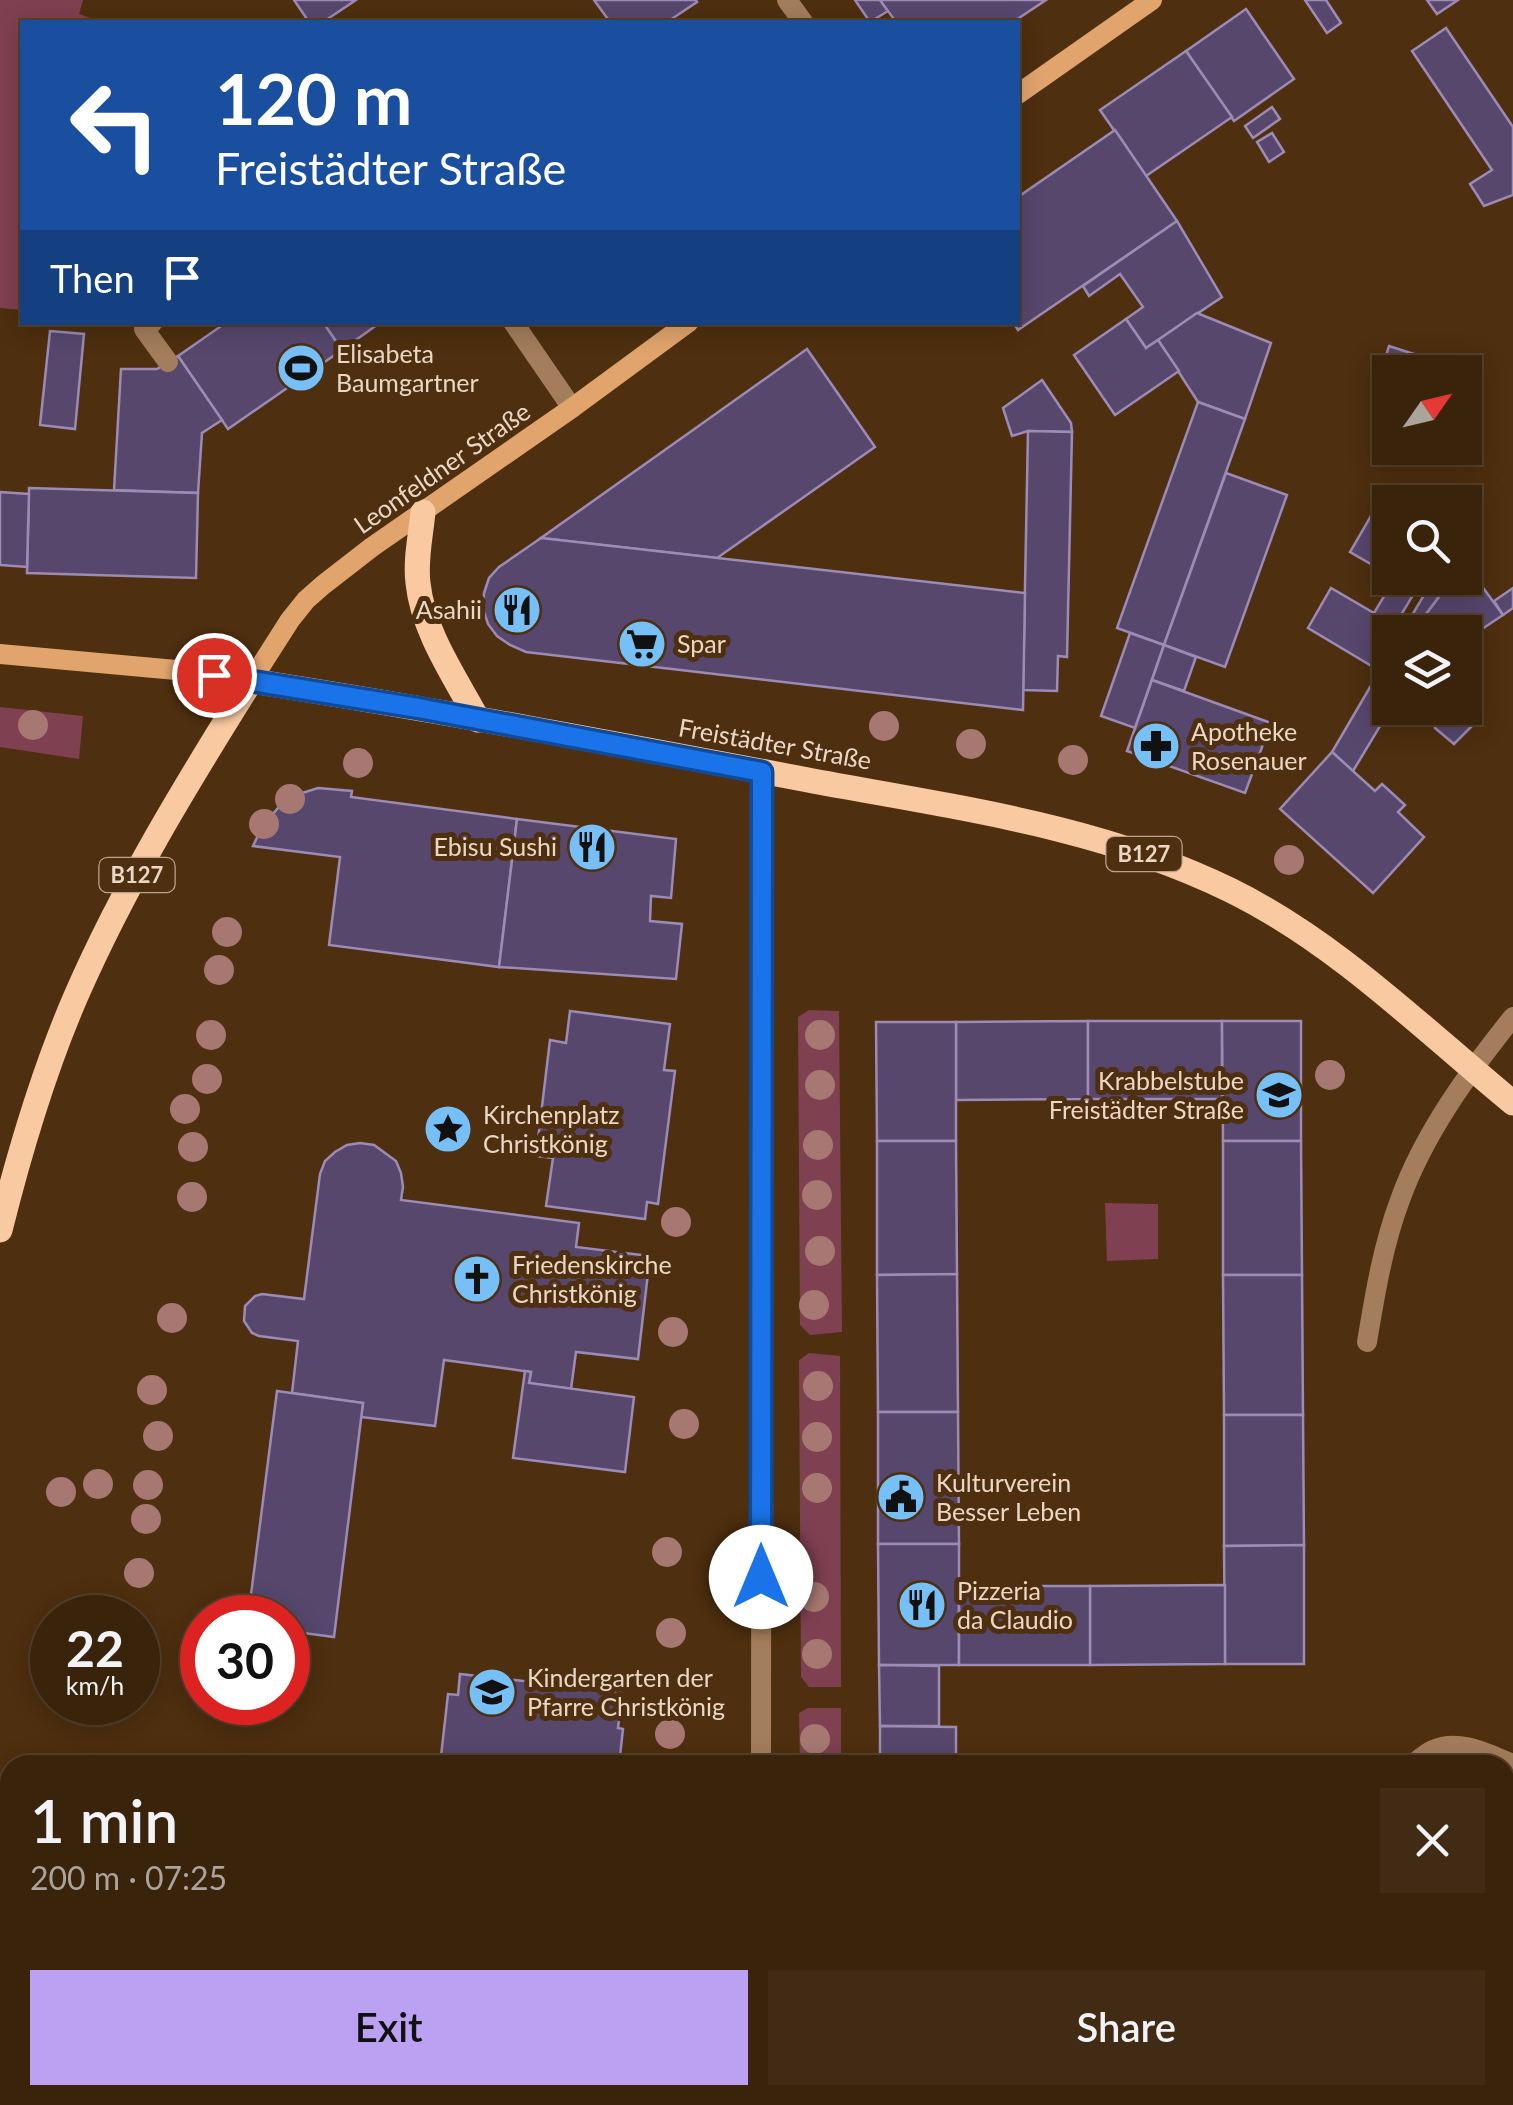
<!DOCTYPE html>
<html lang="en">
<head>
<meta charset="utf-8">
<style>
	body { margin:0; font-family:Lato,sans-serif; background:#412b14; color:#f1f3f6; height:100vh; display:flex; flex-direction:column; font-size:38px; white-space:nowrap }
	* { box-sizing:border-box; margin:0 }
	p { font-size:32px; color:#aba49d }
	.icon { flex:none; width:55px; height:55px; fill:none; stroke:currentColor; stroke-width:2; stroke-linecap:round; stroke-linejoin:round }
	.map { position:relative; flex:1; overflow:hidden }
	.sheet { position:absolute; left:0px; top:1755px; width:1515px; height:350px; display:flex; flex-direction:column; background:#3a230b; border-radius:30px 30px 0 0; box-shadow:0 5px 25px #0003,0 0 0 2px #54402c }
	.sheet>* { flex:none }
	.top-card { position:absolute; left:20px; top:20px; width:1000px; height:305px; border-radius:0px; box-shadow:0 5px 25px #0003,0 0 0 2px #54402c; background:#1a4fa0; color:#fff; overflow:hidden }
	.needle { width:65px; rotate:56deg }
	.tools { position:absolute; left:1372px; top:355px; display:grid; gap:20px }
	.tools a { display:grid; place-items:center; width:110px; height:110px; border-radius:0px; background:#3a230b; box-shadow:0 5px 25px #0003,0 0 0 2px #54402c; font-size:50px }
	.speed { position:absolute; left:30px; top:1595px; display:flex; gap:20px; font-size:50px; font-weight:700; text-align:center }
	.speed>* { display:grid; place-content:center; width:130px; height:130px; border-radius:50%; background:#3a230b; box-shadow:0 5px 25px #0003,0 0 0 2px #54402c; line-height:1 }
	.speed small { font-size:25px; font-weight:400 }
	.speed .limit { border:15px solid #d22; background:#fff; color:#111 }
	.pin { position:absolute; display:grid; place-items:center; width:85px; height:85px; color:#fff; margin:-42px; border:5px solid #fff; border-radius:50%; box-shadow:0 2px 10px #0007 }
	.me { position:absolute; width:110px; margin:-55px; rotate:0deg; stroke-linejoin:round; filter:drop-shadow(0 0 8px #0008) }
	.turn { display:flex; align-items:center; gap:35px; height:210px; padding:0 30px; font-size:45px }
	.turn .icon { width:130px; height:130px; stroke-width:2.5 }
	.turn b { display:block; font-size:70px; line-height:85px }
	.then { display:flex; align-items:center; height:95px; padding:0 30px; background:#0003; gap:20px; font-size:38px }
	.round { display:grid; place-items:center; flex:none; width:105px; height:105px; border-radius:0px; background:#412b14 }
	.overview { display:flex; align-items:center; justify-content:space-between; height:170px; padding:0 30px }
	h1 { font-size:60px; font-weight:600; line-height:75px }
	.cta { display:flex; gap:20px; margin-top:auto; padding:20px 30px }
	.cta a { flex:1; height:115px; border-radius:0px; background:#bca0f2; color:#111; font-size:40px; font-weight:600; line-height:115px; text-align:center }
	.cta a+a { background:#412b14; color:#f1f3f6 }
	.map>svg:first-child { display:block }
	.green { fill:#7f4052 }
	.building { fill:#57476d; stroke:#9c8bb5; stroke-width:2.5 }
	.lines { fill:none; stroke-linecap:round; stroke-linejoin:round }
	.lane { stroke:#a37d5c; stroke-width:20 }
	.street { stroke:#a37d5c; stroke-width:20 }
	.secondary { stroke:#e1a46d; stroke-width:20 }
	.primary { stroke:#f9caa1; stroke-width:25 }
	.tree { fill:#a77872 }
	.route-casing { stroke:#114b97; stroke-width:25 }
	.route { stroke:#1a73e8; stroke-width:18 }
	.labels { text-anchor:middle; stroke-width:10; stroke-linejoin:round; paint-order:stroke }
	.shield { fill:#4e2f0f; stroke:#bca58e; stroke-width:2.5 }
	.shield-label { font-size:22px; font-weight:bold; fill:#ebd7c5 }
	.poi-label { font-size:25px; fill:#ebd7c5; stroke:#4e2f0f; text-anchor:start }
	.street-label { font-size:25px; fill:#ebd7c5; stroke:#4e2f0f }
</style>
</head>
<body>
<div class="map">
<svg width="1513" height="2105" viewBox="0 0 1513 2105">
	<rect width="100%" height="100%" fill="#4e2f0f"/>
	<g class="green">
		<polygon points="0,0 83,0 79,14 102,22 22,22 22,310 0,308"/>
		<polygon points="0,707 83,716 79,759 0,747"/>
		<polygon points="809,1010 839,1011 842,1332 810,1335 800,1325 798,1017"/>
		<polygon points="1105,1203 1158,1204 1158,1259 1107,1261"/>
		<polygon points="809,1353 840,1356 841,1687 809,1687 801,1677 799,1360"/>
		<polygon points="808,1708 841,1708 841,1765 800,1765 799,1713"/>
		<polygon points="0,1926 10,1927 10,2095 356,2095 356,2105 0,2105"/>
		<polygon points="509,2095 669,2095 669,2105 515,2105"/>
	</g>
	<g class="building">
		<polygon points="294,0 356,0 323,22 309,22"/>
		<polygon points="594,0 696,0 697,2 667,22 610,22"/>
		<polygon points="855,0 880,0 888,11 870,22"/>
		<polygon points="880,0 1046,0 1013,22 896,22"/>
		<polygon points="1305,0 1326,0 1341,23 1327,33"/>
		<polygon points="1427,0 1458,0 1437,14"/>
		<polygon points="1246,9 1294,79 1234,121 1186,51"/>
		<polygon points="1446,28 1513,127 1513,195 1484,206 1470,184 1492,170 1412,51"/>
		<polygon points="1186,51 1232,117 1146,176 1100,110"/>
		<polygon points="1272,107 1280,119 1253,138 1245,126"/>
		<polygon points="1115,130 1177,221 1018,330 1013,322 1018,322 1018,197"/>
		<polygon points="1272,133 1284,152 1269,162 1257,142"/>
		<polygon points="1177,221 1222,297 1146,348 1126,319 1143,307 1120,274 1089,296 1083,286"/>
		<polygon points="1197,313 1271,343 1245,419 1198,402 1158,340"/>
		<polygon points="1126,319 1146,348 1158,340 1179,371 1115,415 1074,355"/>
		<polygon points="227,322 323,322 342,350 228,429 178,356"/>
		<polygon points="323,322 381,322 342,350"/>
		<polygon points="50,331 84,334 75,429 40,425"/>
		<polygon points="1389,346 1460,369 1458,372 1390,372 1390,379 1380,375"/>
		<polygon points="807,349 875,447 717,558 541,538"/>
		<polygon points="178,356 222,420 202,433 198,493 114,490 121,369 157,369"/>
		<polygon points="1042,380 1071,423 1072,432 1028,431 1012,436 1003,408"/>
		<polygon points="1198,402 1245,419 1164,645 1117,628"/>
		<polygon points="1028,431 1072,432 1067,657 1058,656 1057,691 1023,690"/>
		<polygon points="1226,473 1287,495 1225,667 1164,645"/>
		<polygon points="29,488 198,493 196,578 27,573"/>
		<polygon points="0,492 29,494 27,567 0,565"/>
		<polygon points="1382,497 1392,502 1390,502 1390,575 1350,552"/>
		<polygon points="541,538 1025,593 1023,710 526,652 510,645 497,636 488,624 483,609 484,593 489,578 499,567"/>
		<polygon points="1465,563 1503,615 1473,635 1482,716 1454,744 1435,728 1433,708 1465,708 1465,632 1424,632 1423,618 1453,578 1465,578"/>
		<polygon points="1394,578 1443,578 1424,595"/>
		<polygon points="1395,578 1416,590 1395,625 1404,630 1402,632 1390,632 1390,653 1380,671 1308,628 1331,588 1374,613"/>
		<polygon points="1443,578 1453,578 1423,618 1424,632 1402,632 1424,595"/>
		<polygon points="1513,588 1513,608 1503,615 1494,601"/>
		<polygon points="1130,633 1164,645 1135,728 1101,716"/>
		<polygon points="1164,645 1196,657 1184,691 1152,680"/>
		<polygon points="1390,653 1391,708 1353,771 1332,752"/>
		<polygon points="1152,680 1271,723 1245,793 1127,751"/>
		<polygon points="1332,752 1375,791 1382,784 1405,805 1398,812 1424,837 1373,893 1280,809"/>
		<polygon points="318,788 352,791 351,797 517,819 499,967 329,945 340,857 253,846 262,827 278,808 299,794"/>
		<polygon points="517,819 676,839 671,898 651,896 650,921 682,924 676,979 499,967"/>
		<polygon points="570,1011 670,1024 664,1070 675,1071 658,1204 647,1202 645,1219 546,1206 553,1158 536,1156 550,1040 566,1043"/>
		<polygon points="1088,1021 1088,1099 956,1100 956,1022"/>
		<rect x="1088" y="1021" width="134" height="78"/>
		<polygon points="1222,1021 1301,1021 1301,1141 1223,1141"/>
		<polygon points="876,1022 956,1022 956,1141 877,1141"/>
		<polygon points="877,1141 956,1141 957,1274 877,1275"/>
		<polygon points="1223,1141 1301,1141 1302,1275 1223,1275"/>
		<polygon points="360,1143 374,1145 396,1161 401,1173 403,1187 401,1200 579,1223 576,1247 650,1256 638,1359 576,1352 571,1389 529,1383 531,1372 444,1360 435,1426 361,1417 363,1403 292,1393 298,1341 259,1336 252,1333 244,1321 245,1306 255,1296 262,1294 304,1299 320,1174 325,1161 335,1152 347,1145"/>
		<polygon points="957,1274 958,1412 878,1412 877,1275"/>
		<polygon points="1223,1275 1302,1275 1303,1415 1224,1415"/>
		<polygon points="525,1371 531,1372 529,1383 634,1397 625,1472 513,1458"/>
		<polygon points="277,1391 363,1403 334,1637 288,1631 288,1618 248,1618"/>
		<polygon points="878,1412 958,1412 959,1544 878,1544"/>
		<polygon points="1224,1415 1303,1415 1304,1545 1224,1546"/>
		<polygon points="878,1544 959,1544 959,1665 879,1665"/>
		<polygon points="1304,1545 1304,1664 1225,1664 1224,1546"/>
		<polygon points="1225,1585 1225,1664 1090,1665 1090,1586"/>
		<rect x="959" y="1586" width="131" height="79"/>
		<polygon points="879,1665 939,1666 939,1726 880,1726"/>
		<polygon points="460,1674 622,1692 618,1728 623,1729 619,1765 440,1765 448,1694 458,1695"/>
		<polygon points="880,1726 956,1727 956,1765 880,1765"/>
		<polygon points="1505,1859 1513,1862 1513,2018 1505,2015"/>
		<polygon points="356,2095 509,2095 515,2105 356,2105"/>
		<polygon points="881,2095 958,2095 958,2101 881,2102"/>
		<polygon points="1342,2095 1362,2095 1386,2105 1338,2105"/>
		<polygon points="1416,2095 1431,2095 1455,2105 1411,2105"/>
		<polygon points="958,2101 958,2105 881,2105 881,2102"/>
	</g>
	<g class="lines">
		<g class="lane">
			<polyline points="153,322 144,329 168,362"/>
			<polyline points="513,322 572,408"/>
		</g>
		<g class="street">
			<polyline points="787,0 803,22"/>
			<path d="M1367 1342C1375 1294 1383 1245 1400 1200 1424 1133 1469 1072 1513 1017"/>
			<polyline points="761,1765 762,771"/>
			<path d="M1412 1765C1418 1760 1426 1753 1433 1750 1459 1738 1488 1754 1513 1764"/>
			<polyline points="1505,2081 1513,2085"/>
			<polyline points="761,2105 761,2095"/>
			<polyline points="1264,2105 1268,2095"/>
		</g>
		<g class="secondary">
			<polyline points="1018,94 1152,0"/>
			<polyline points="0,654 176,670 251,681 290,620 306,600 323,585 372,547 572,408 689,322"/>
		</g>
		<g class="primary">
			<path d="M423 512C421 534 415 560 418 583 423 632 455 677 478 720"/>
			<path d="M0 1230C20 1150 43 1072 76 996 124 886 187 783 251 681 437 710 623 745 808 780 951 807 1098 825 1230 890 1336 942 1423 1029 1513 1103"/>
		</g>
	</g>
	<g class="tree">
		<circle cx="33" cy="725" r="15"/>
		<circle cx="884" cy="726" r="15"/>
		<circle cx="971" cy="744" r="15"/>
		<circle cx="1073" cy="760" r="15"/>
		<circle cx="358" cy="763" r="15"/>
		<circle cx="290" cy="799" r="15"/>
		<circle cx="264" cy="824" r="15"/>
		<circle cx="1289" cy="860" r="15"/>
		<circle cx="227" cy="932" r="15"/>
		<circle cx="219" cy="970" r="15"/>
		<circle cx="211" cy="1035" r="15"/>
		<circle cx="820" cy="1035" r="15"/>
		<circle cx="1330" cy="1075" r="15"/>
		<circle cx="207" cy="1079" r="15"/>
		<circle cx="820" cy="1085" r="15"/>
		<circle cx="185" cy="1109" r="15"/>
		<circle cx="818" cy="1145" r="15"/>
		<circle cx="193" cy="1147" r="15"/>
		<circle cx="817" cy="1195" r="15"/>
		<circle cx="192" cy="1197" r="15"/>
		<circle cx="676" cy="1222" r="15"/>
		<circle cx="820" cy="1251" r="15"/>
		<circle cx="814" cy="1305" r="15"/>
		<circle cx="172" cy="1318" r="15"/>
		<circle cx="673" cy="1332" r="15"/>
		<circle cx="818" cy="1386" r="15"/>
		<circle cx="152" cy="1390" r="15"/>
		<circle cx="684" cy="1424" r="15"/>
		<circle cx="158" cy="1436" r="15"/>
		<circle cx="817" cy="1437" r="15"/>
		<circle cx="98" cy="1484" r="15"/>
		<circle cx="148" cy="1485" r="15"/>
		<circle cx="817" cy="1488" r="15"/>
		<circle cx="61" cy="1492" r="15"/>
		<circle cx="146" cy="1519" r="15"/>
		<circle cx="667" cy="1552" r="15"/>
		<circle cx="139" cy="1573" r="15"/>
		<circle cx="814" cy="1597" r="15"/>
		<circle cx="671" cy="1633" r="15"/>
		<circle cx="817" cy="1654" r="15"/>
		<circle cx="670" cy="1734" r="15"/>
		<circle cx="815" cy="1739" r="15"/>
	</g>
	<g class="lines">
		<g class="route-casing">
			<polyline id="route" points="214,675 418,708 762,772 761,1577"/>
		</g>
		<use href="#route" class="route"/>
	</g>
	<defs>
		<g id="stadium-disc" transform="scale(2.5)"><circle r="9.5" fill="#77c0f7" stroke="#4e2f0f"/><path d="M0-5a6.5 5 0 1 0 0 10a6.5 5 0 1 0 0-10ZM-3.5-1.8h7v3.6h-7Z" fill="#111"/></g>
		<g id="restaurant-disc" transform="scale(2.5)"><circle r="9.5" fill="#77c0f7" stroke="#4e2f0f"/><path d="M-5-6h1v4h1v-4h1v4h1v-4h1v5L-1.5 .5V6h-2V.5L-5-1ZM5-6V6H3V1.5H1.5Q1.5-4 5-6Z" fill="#111"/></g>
		<g id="supermarket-disc" transform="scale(2.5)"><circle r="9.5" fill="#77c0f7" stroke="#4e2f0f"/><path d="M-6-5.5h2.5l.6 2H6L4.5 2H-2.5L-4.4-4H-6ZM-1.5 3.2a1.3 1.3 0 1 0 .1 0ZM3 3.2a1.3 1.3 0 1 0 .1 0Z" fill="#111"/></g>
		<g id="pharmacy-disc" transform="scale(2.5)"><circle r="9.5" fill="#77c0f7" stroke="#4e2f0f"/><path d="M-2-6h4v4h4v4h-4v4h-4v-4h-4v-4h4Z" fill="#111"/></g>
		<g id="school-disc" transform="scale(2.5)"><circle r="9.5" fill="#77c0f7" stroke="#4e2f0f"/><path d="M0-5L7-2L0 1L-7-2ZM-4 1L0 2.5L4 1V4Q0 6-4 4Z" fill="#111"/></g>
		<g id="sight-disc" transform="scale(2.5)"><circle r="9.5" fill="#77c0f7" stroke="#4e2f0f"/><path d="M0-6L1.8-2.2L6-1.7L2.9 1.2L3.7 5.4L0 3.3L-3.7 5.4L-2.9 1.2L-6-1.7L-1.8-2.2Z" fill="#111"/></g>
		<g id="church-disc" transform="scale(2.5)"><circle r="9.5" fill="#77c0f7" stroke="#4e2f0f"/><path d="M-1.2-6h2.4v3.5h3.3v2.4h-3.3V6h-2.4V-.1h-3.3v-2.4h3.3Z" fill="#111"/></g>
		<g id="civic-disc" transform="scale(2.5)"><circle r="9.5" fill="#77c0f7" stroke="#4e2f0f"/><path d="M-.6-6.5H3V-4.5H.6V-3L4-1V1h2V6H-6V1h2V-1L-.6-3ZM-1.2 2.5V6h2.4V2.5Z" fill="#111"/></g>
	</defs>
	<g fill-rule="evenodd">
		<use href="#stadium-disc" x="301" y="368"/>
		<use href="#restaurant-disc" x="517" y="610"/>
		<use href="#supermarket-disc" x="642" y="644"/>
		<use href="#pharmacy-disc" x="1156" y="746"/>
		<use href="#restaurant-disc" x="592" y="847"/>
		<use href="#school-disc" x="1279" y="1095"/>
		<use href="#sight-disc" x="448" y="1129"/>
		<use href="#church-disc" x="477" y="1279"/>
		<use href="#civic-disc" x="901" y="1497"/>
		<use href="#restaurant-disc" x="922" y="1605"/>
		<use href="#school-disc" x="492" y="1692"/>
	</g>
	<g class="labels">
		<g class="shield">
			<rect x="1106.5" y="837" width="75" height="34" rx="8"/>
			<rect x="99.5" y="858" width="75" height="34" rx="8"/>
		</g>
		<g class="shield-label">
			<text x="1144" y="862">B127</text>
			<text x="137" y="883">B127</text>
		</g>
		<g class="poi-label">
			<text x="336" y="363">Elisabeta<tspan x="336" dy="29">Baumgartner</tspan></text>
			<text x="482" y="619" text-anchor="end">Asahii</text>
			<text x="677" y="653">Spar</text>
			<text x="1191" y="741">Apotheke<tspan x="1191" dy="29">Rosenauer</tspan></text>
			<text x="557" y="856" text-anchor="end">Ebisu Sushi</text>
			<text x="1244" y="1090" text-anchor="end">Krabbelstube<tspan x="1244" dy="29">Freistädter Straße</tspan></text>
			<text x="483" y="1124">Kirchenplatz<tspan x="483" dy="29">Christkönig</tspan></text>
			<text x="512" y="1274">Friedenskirche<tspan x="512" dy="29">Christkönig</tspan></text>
			<text x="936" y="1492">Kulturverein<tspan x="936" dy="29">Besser Leben</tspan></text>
			<text x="957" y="1600">Pizzeria<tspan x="957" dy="29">da Claudio</tspan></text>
			<text x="527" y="1687">Kindergarten der<tspan x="527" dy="29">Pfarre Christkönig</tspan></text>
		</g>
		<g class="street-label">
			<text transform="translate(442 468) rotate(-35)" y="9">Leonfeldner Straße</text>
			<text transform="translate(775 744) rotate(10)" y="9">Freistädter Straße</text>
		</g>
	</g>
</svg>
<div class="tools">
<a><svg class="needle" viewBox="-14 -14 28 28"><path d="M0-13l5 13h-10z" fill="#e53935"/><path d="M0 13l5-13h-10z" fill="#aba49d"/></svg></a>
<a><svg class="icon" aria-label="search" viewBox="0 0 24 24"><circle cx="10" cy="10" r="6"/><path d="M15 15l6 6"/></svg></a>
<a><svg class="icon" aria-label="layers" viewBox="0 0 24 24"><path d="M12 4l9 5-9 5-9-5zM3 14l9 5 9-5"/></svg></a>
</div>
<div class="speed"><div>22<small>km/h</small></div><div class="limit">30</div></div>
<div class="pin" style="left:214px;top:675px;background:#d93025"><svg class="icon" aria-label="arrive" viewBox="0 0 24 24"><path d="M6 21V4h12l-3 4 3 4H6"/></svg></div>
<svg class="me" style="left:761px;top:1577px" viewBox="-20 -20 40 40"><circle r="19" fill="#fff"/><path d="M0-13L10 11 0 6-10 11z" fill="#1a73e8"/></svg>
<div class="top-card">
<div class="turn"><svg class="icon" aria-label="left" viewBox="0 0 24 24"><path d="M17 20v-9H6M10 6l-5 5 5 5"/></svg><div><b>120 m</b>Freistädter Straße</div></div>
<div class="then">Then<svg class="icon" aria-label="arrive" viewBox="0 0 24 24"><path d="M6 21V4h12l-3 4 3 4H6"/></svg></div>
</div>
<section class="sheet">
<div class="overview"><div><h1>1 min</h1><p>200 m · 07:25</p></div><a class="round"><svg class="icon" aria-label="close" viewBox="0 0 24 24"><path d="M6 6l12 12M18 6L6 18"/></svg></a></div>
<div class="cta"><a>Exit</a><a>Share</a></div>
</section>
</div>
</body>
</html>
